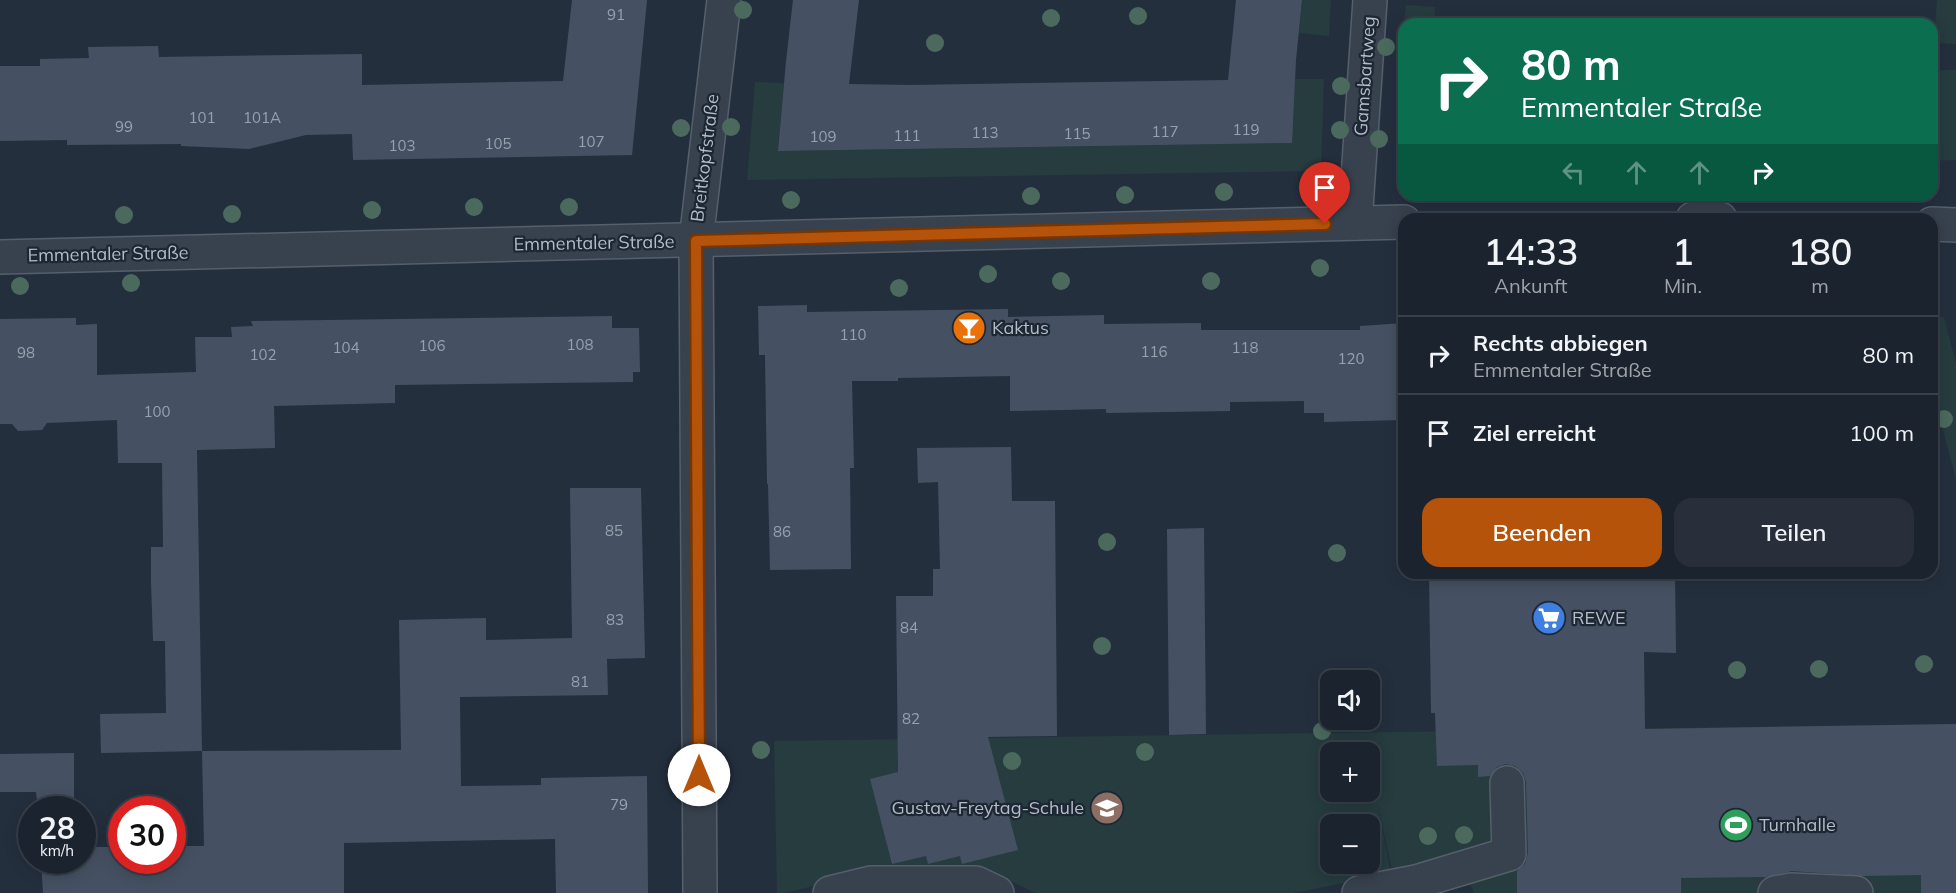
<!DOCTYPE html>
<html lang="de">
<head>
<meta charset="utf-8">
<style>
	body { margin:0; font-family:Mulish,sans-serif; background:#282f3a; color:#f1f3f6; height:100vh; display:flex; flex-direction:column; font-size:22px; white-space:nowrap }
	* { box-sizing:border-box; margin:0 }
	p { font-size:20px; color:#a0a4aa }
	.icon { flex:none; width:33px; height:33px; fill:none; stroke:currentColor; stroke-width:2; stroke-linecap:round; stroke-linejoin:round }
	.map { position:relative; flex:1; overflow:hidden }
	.drawer { position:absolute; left:1398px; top:213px; width:540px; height:366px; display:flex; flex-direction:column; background:#1b232e; border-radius:18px; box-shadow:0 3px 15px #0003,0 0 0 2px #39404a }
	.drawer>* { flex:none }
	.guide { position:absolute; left:1398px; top:18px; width:540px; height:183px; border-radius:18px; box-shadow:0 3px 15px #0003,0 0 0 2px #39404a; background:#0b6e4f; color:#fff; overflow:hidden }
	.buttons { position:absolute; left:1320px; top:670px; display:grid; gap:12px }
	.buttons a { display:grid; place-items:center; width:60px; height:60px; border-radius:12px; background:#1b232e; box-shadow:0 3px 15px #0003,0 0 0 2px #39404a; font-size:30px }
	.speed { position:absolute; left:18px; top:796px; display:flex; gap:12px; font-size:30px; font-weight:700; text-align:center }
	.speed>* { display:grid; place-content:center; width:78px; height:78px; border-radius:50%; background:#1b232e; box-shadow:0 3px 15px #0003,0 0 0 2px #39404a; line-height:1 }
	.speed small { font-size:15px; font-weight:400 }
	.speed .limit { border:9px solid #d22; background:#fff; color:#111 }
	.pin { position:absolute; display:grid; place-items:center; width:51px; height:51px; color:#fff; margin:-62px -26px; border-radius:50% 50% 50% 0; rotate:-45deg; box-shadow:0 0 6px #0007 }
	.pin .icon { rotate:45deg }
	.me { position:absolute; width:66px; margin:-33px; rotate:0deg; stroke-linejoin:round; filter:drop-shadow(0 0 4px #0008) }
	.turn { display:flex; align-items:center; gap:21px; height:126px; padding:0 24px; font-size:27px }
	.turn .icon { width:78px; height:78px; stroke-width:2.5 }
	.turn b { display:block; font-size:42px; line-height:51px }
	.lanes { display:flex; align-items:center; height:57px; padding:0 24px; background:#0003; justify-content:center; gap:30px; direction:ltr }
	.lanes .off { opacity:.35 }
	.eta { display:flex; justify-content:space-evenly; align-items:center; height:102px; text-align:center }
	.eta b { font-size:36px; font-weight:600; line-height:42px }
	.primary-button { display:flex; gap:12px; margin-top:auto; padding:12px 24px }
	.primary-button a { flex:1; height:69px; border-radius:18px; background:#b45309; color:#fff; font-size:24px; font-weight:600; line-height:69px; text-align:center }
	.primary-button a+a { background:#282f3a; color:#f1f3f6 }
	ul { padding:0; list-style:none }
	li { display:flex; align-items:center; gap:18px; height:78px; padding:0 24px; border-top:2px solid #39404a }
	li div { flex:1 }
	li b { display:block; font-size:22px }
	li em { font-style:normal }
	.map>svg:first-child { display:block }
	.green { fill:#263c3f; fill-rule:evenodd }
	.building { fill:#455162 }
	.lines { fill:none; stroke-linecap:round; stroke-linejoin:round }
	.minor-casing { stroke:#565f6c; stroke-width:36 }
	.minor { stroke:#38414e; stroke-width:33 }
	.tree { fill:#4b6a5d }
	.route-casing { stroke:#753606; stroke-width:15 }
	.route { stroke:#b45309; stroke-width:10 }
	.labels { text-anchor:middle; stroke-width:4.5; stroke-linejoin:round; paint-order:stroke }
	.number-label { font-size:15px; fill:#98a1af }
	.street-label { font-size:18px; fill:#b4bcc9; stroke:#1d2633 }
	.poi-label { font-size:18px; fill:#b4bcc9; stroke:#1d2633; text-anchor:start }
</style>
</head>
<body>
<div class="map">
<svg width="1956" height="893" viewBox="0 0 1956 893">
	<rect width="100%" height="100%" fill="#242f3e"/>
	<g class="green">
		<polygon points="1302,0 1331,0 1329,36 1299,33"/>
		<polygon points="1937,0 1956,0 1956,44 1934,43"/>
		<polygon points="1406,5 1435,7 1434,24 1404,24"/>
		<polygon points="1933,70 1956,70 1956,160 1932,161"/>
		<polygon points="1400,71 1404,71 1404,170 1396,170"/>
		<polygon points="1295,79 1324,79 1321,171 747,180 755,82 784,83 778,151 1291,143"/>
		<polygon points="1932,309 1944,318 1956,363 1956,479 1932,390"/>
		<path d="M1956 724V893H1474L1459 857 1393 875 1376 798 1391 874 1293 893H1036L981 868 839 880 784 893H777L774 741ZM1330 753H1370V792H1330ZM1330 825H1370V864H1330Z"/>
	</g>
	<g class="building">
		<polygon points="572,0 647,0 632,155 353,160 352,134 306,135 249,149 181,146 181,144 67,145 67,140 0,141 0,66 40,66 40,59 89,58 88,47 158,46 159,57 362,54 362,85 563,81"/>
		<polygon points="793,0 859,0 849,84 911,85 1228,80 1236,0 1302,0 1296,60 1292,143 778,151 786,61"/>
		<polygon points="807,305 807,312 1008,309 1008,317 1104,315 1104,324 1201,323 1201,330 1360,330 1360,326 1404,323 1404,420 1324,422 1324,413 1304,413 1304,401 1230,402 1230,411 1106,413 1106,409 1010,411 1010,376 898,378 898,381 852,381 854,468 850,468 851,569 770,570 768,484 767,484 765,355 759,355 758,306"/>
		<polygon points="612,316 612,328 639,328 640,372 633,372 633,382 395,385 395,403 274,406 275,448 197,450 202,751 101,753 100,714 166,713 165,641 153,641 151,582 151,547 163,547 162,463 118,463 117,420 47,423 42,430 18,431 12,424 0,424 0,319 76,318 76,325 97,324 97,375 196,372 195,337 232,337 231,327 253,326 251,321"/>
		<polygon points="1011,447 1012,501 1055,501 1057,736 988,737 1018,850 962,864 960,856 928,864 926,856 892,864 870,779 898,772 896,596 933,596 933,569 940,569 938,482 918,483 917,448"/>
		<polygon points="570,488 641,488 645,658 607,659 608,695 460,697 461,786 541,785 541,778 647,776 648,893 556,893 555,839 344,843 344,893 43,893 41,861 82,861 82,847 122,847 122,861 172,861 172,846 204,846 202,751 401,750 399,620 486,618 486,640 572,638"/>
		<polygon points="1204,528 1206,734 1169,735 1167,529"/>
		<polygon points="1429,573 1675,573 1676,653 1644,652 1645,729 1956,724 1956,893 1921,893 1921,875 1862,876 1792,871 1766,877 1681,878 1681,893 1517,893 1517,871 1525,864 1528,853 1526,782 1523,773 1515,766 1506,764 1497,767 1490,776 1478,777 1478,765 1437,766 1435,713 1431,713"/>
		<polygon points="74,753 74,810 38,810 36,792 0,792 0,754"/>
	</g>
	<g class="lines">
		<g class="minor-casing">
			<g id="minor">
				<polyline points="1693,219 1720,219"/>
				<polyline points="1355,223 1370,0"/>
				<polyline points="1932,224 1956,225"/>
				<polyline points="0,257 1404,222"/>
				<polyline points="700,893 696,241 724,0"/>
				<polyline points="830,893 871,883 976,883 997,893"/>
				<polyline points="1359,893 1416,882 1509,854 1507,783"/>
				<polyline points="1775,893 1791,890 1856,893"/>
			</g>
		</g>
		<use href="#minor" class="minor"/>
	</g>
	<g class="tree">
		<circle cx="743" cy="10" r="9"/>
		<circle cx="1138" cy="16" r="9"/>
		<circle cx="1051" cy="18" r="9"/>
		<circle cx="935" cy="43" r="9"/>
		<circle cx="1386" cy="47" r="9"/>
		<circle cx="1341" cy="86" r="9"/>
		<circle cx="731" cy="127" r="9"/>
		<circle cx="681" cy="128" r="9"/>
		<circle cx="1340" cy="130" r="9"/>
		<circle cx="1379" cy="139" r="9"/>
		<circle cx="1224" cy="192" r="9"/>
		<circle cx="1125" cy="195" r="9"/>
		<circle cx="1031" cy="196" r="9"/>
		<circle cx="791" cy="200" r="9"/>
		<circle cx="474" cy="207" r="9"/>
		<circle cx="569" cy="207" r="9"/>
		<circle cx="372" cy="210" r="9"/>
		<circle cx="232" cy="214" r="9"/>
		<circle cx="124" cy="215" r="9"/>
		<circle cx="1320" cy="268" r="9"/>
		<circle cx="988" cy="274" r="9"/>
		<circle cx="1061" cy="281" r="9"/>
		<circle cx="1211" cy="281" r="9"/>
		<circle cx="131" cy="283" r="9"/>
		<circle cx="20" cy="286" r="9"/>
		<circle cx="899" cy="288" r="9"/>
		<circle cx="1944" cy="419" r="9"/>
		<circle cx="1107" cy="542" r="9"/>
		<circle cx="1337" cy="553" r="9"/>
		<circle cx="1102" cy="646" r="9"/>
		<circle cx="1924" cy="664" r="9"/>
		<circle cx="1819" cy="669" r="9"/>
		<circle cx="1737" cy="670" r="9"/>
		<circle cx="1322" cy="731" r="9"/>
		<circle cx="761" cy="750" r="9"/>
		<circle cx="1145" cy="752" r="9"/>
		<circle cx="1012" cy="761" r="9"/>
		<circle cx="1464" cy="835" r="9"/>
		<circle cx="1428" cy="836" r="9"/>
	</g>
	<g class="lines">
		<g class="route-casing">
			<polyline id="route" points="699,775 696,241 1325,224"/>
		</g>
		<use href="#route" class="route"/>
	</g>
	<defs>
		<g id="bar-disc" transform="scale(1.725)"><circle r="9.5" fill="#e8710a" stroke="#1d2633"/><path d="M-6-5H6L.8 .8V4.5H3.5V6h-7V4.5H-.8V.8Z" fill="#fff"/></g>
		<g id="supermarket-disc" transform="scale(1.725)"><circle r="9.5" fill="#3f7fe0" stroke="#1d2633"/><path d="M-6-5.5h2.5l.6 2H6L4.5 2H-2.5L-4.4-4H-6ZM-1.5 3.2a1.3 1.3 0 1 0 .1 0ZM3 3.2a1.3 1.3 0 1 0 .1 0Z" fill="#fff"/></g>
		<g id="school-disc" transform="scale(1.725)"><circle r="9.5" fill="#8d6e63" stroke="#1d2633"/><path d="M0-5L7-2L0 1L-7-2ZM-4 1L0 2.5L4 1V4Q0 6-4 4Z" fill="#fff"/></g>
		<g id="stadium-disc" transform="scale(1.725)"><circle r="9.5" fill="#2e9e5b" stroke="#1d2633"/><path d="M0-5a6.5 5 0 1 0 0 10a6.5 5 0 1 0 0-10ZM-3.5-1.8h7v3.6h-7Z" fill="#fff"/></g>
	</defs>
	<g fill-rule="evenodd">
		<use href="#bar-disc" x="969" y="328"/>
		<use href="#supermarket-disc" x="1549" y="618"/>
		<use href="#school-disc" x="1107" y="808"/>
		<use href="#stadium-disc" x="1736" y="825"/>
	</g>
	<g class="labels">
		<g class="number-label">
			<text x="616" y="20">91</text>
			<text x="202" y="123">101</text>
			<text x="262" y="123">101A</text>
			<text x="124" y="132">99</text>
			<text x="1246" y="135">119</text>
			<text x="1165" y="137">117</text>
			<text x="985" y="138">113</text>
			<text x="1077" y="139">115</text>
			<text x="907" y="141">111</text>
			<text x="823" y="142">109</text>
			<text x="591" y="147">107</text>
			<text x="498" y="149">105</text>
			<text x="402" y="151">103</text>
			<text x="853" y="340">110</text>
			<text x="580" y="350">108</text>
			<text x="432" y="351">106</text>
			<text x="346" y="353">104</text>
			<text x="1245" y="353">118</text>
			<text x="1154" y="357">116</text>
			<text x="26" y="358">98</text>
			<text x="263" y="360">102</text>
			<text x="1351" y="364">120</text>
			<text x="157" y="417">100</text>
			<text x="614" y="536">85</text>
			<text x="782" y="537">86</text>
			<text x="615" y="625">83</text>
			<text x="909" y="633">84</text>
			<text x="580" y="687">81</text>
			<text x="911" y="724">82</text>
			<text x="619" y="810">79</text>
		</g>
		<g class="street-label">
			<text transform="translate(1365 76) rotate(-86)" y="6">Gamsbartweg</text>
			<text transform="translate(705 158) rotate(-83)" y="6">Breitkopfstraße</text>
			<text transform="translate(594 243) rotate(-1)" y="6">Emmentaler Straße</text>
			<text transform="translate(108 254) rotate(-1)" y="6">Emmentaler Straße</text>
		</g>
		<g class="poi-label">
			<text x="992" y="334">Kaktus</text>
			<text x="1572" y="624">REWE</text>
			<text x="1084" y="814" text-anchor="end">Gustav-Freytag-Schule</text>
			<text x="1759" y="831">Turnhalle</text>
		</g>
	</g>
</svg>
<div class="buttons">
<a><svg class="icon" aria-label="sound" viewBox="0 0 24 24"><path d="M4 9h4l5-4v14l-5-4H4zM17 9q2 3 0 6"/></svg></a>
<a>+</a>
<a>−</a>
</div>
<div class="speed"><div>28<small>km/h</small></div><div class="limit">30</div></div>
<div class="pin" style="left:1325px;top:224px;background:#d93025"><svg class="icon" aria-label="arrive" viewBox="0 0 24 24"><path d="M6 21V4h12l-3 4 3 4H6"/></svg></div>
<svg class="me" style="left:699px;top:775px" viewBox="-20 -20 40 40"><circle r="19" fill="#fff"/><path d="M0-13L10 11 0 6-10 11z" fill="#b45309"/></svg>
<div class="guide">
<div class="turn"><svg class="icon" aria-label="right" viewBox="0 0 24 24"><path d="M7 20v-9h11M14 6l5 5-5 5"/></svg><div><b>80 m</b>Emmentaler Straße</div></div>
<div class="lanes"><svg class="icon off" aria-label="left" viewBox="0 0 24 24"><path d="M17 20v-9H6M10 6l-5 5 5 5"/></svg><svg class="icon off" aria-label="ahead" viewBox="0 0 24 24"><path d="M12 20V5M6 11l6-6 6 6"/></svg><svg class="icon off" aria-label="ahead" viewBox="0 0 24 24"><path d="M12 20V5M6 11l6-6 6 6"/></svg><svg class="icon" aria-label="right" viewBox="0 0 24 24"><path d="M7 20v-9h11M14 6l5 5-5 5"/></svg></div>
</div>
<section class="drawer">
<div class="eta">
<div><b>14:33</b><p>Ankunft</p></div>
<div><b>1</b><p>Min.</p></div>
<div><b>180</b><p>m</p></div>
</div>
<ul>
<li><svg class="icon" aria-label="right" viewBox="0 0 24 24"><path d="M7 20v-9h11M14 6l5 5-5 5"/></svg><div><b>Rechts abbiegen</b><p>Emmentaler Straße</p></div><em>80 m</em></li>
<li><svg class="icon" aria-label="arrive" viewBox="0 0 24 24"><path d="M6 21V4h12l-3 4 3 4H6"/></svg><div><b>Ziel erreicht</b></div><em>100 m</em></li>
</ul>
<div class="primary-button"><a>Beenden</a><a>Teilen</a></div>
</section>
</div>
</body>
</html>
